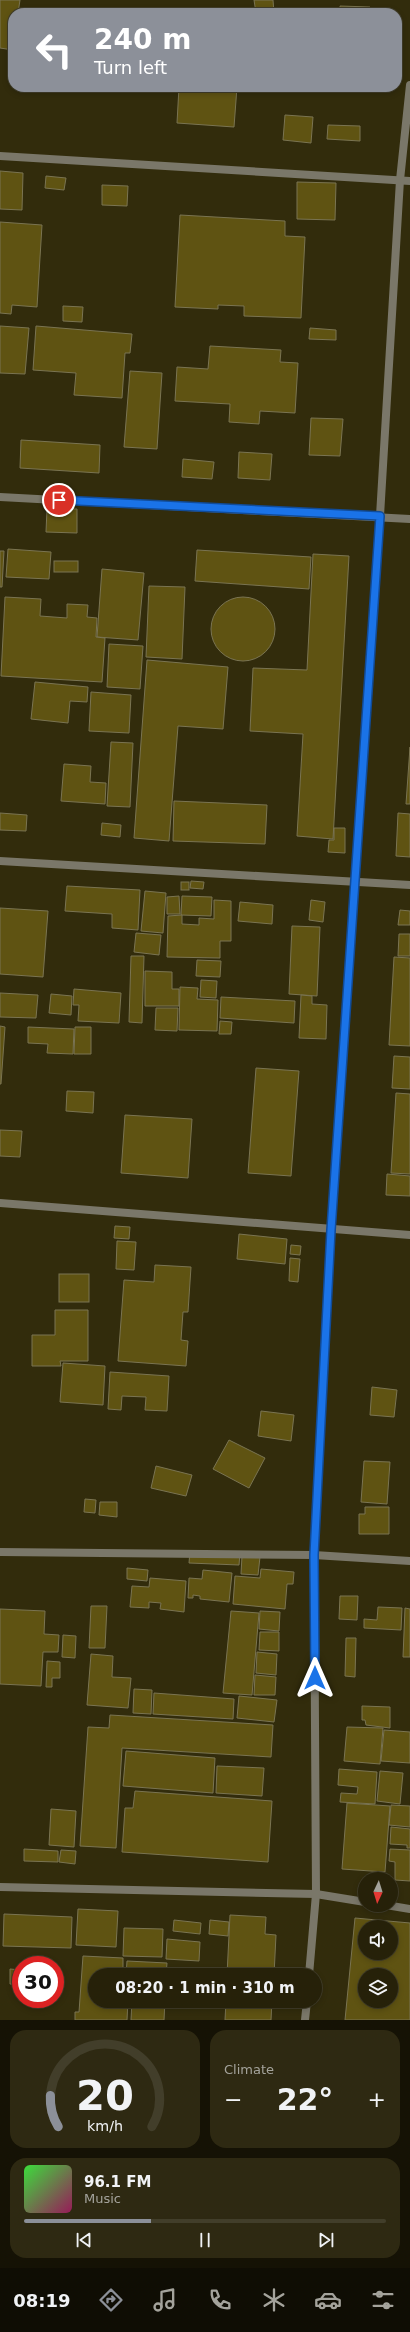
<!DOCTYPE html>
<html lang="en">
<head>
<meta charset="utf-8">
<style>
	body { margin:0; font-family:"DejaVu Sans",sans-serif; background:#2e2912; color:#f1f3f6; height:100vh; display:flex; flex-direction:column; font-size:15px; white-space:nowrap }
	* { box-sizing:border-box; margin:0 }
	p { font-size:13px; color:#a4a39c }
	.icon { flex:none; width:22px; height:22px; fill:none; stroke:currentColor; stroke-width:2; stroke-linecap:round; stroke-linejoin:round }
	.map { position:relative; height:2020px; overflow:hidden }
	.panel { display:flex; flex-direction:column; gap:10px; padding:10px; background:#151205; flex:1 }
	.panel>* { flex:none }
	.top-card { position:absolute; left:8px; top:8px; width:394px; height:84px; border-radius:16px; box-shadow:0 2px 6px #0003,0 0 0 1px #423e2a; background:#8c9099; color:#fff; overflow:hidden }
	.needle { width:26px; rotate:184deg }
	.controls { position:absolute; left:358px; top:1872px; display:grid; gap:8px }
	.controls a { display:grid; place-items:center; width:40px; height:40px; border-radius:50%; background:#262109; box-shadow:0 2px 6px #0003,0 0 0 1px #423e2a; font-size:20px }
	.speed { position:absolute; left:12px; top:1956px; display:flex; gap:8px; font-size:20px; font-weight:700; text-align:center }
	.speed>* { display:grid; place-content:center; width:52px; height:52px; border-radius:50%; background:#262109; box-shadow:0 2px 6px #0003,0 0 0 1px #423e2a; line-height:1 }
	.speed .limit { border:6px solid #d22; background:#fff; color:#111 }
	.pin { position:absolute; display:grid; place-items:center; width:34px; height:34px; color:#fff; margin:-17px; border:2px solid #fff; border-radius:50%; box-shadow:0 1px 4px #0007 }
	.me { position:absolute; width:44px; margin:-22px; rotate:0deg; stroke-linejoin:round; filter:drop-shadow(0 0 3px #0008) }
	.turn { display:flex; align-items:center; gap:14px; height:84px; padding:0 20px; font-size:18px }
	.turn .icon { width:52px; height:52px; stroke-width:2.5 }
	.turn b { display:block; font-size:28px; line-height:34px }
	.big { font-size:30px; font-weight:700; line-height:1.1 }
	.panel .tile { flex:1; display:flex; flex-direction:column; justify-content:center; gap:6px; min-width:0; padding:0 14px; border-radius:16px; background:#2e2912 }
	.panel .dial { align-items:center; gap:0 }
	.dial svg { height:104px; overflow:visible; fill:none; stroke:#423e2a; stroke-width:7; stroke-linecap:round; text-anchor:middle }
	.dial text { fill:#f1f3f6; stroke:none }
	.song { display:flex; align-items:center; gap:12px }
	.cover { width:48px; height:48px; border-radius:6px; background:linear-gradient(135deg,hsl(120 70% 55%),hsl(330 70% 35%)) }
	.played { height:4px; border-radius:2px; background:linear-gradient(90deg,#8c9099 35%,#423e2a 35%) }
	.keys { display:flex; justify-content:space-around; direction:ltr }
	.heat { display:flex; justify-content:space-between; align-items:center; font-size:22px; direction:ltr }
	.panel .tiles { flex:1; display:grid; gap:10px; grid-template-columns:1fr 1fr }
	.tile:last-child { grid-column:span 2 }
	.trip { position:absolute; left:88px; top:1968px; width:234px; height:40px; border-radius:20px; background:#262109; box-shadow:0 2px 6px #0003,0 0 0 1px #423e2a; font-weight:700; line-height:40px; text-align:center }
	.menu { display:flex; height:64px; justify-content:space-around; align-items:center; background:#0f0d04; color:#a4a39c }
	.menu .icon { width:28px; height:28px }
	.menu .active { color:#8c9099 }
	.menu b { font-size:18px; color:#f1f3f6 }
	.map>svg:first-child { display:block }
</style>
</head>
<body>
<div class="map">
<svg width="410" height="2020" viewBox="0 0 410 2020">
	<rect width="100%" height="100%" fill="#322c0c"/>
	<g fill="#5f5312" stroke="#7a7452" fill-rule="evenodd">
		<polygon points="0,0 20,0 18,13 13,13 13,50 0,48"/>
		<polygon points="254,0 273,0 274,13 256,13"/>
		<polygon points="340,6 370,7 370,13 340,13"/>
		<polygon points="179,87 237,87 234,127 177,123"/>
		<polygon points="285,115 313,117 311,143 283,140"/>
		<polygon points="328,125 360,126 360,141 327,139"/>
		<polygon points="0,171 23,173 22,210 0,209"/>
		<polygon points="46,176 66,178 64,190 45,188"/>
		<polygon points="297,182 336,183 335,220 297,219"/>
		<polygon points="102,185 128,186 127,206 102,205"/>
		<polygon points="180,215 285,221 285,236 305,237 301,318 244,316 244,306 218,305 218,309 175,307"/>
		<polygon points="0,222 42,225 37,307 12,305 11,314 0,313"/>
		<polygon points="63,306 83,307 82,322 63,321"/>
		<polygon points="0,326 29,328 25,374 0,373"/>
		<polygon points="36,326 132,334 130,353 125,353 122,398 74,395 76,373 33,370"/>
		<polygon points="310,328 336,330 336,340 309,339"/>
		<polygon points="210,346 281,350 280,362 298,363 295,413 260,411 259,424 229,422 230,404 175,401 177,367 208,369"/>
		<polygon points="130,371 162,373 157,449 124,447"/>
		<polygon points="311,418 343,419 340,456 309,455"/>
		<polygon points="21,440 100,445 99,473 20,468"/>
		<polygon points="239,452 272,454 270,480 238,478"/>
		<polygon points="183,459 214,462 212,479 182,477"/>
		<polygon points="47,509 77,509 77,533 46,532"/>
		<polygon points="8,549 51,552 49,579 6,577"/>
		<polygon points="197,550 311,557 309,589 195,581"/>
		<polygon points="0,551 4,551 2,587 0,587"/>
		<polygon points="313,554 349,556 333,839 297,836 303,734 250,731 253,668 307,670"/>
		<rect x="54" y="561" width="24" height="11"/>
		<polygon points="102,569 144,573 138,640 97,637"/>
		<polygon points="149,586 185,587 182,659 146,657"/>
		<circle cx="243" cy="629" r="32"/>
		<polygon points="5,597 41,599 40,616 67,618 67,604 88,605 87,617 97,618 96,637 105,638 102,682 1,676"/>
		<polygon points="109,644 143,646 140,689 107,687"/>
		<polygon points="147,660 228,667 223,729 178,726 169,841 134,838"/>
		<polygon points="35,682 88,687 87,702 70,701 68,723 31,719"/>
		<polygon points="91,692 131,695 129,733 89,731"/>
		<polygon points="111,742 133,743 130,807 107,806"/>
		<polygon points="410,747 410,804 406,804"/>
		<polygon points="64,764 91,766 90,782 106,783 105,804 61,801"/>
		<polygon points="174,801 267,805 265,844 173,841"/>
		<polygon points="0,813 27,815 26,831 0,830"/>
		<polygon points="398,813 410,814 410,857 396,856"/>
		<polygon points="102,823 121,825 120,837 101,835"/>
		<polygon points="334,828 345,828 345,853 328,852 329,840 334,840"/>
		<polygon points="191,881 204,882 203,889 190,888"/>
		<rect x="181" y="882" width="8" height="8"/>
		<polygon points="67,886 140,890 138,930 112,928 112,914 65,911"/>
		<polygon points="145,891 166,893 163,933 141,931"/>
		<polygon points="179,896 180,914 167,914 167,897"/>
		<polygon points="182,896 212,897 211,916 181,915"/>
		<polygon points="214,900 231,901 231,941 220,941 220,958 167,957 168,916 182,915 182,924 199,925 199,918 214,919"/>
		<polygon points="311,900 325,902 323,922 309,920"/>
		<polygon points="240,902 273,905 272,924 238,921"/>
		<polygon points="0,908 48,911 43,977 0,974"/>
		<polygon points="400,910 410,911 410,925 398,925"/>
		<polygon points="292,926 320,927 317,996 289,994"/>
		<polygon points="136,933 161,935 159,955 134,952"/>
		<polygon points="399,934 410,934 410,956 398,956"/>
		<polygon points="131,956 144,956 142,1023 129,1022"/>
		<polygon points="394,957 410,958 410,1046 389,1045"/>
		<polygon points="197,960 221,961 220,977 196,976"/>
		<polygon points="145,971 172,972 172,989 179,989 179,1006 145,1006"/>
		<polygon points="201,980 217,981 216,998 200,997"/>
		<polygon points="180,987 198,988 197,999 218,1000 217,1031 179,1030"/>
		<polygon points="74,989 121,993 119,1023 78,1021 79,1005 73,1005"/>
		<polygon points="0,993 38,995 36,1018 0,1017"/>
		<polygon points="51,994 72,996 71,1015 49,1013"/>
		<polygon points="301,995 312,996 312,1004 327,1005 326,1039 299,1038"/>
		<polygon points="221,997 295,1001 294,1023 220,1018"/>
		<polygon points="156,1008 178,1008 177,1031 155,1030"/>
		<polygon points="220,1021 232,1022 231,1034 219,1034"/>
		<polygon points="0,1026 5,1027 1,1084 0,1084"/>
		<polygon points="28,1027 74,1029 73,1054 47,1053 48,1044 28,1043"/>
		<polygon points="75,1027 91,1027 91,1054 74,1054"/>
		<polygon points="394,1056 410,1057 410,1089 392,1088"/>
		<polygon points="256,1068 299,1071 291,1176 248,1173"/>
		<polygon points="67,1091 94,1092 93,1113 66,1111"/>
		<polygon points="396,1093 410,1094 410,1174 391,1173"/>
		<polygon points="125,1115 192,1119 188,1178 121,1173"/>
		<polygon points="0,1130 22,1131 20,1157 0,1156"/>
		<polygon points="387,1174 410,1176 410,1196 386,1195"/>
		<polygon points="115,1226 130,1227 129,1239 114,1238"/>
		<polygon points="239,1234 287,1239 285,1264 237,1259"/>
		<polygon points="117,1241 136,1242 134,1270 116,1269"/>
		<polygon points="291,1245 301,1246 300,1255 290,1254"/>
		<polygon points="290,1258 300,1259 298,1282 289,1281"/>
		<polygon points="155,1265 191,1267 188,1312 183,1312 181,1340 188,1341 186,1366 118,1361 124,1280 154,1282"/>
		<rect x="59" y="1274" width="30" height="28"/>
		<polygon points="55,1310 88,1310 88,1361 60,1361 61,1366 32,1366 32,1335 55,1335"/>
		<polygon points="63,1363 105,1366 103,1405 60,1402"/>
		<polygon points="110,1372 169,1376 167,1411 145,1410 146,1397 122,1396 121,1410 108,1409"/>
		<polygon points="372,1387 397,1390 394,1417 370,1415"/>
		<polygon points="261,1411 294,1415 291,1441 258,1436"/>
		<polygon points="229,1440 265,1458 249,1488 213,1469"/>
		<polygon points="364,1461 390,1462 387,1504 361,1502"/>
		<polygon points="156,1466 192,1475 186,1496 151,1488"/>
		<polygon points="85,1499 96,1500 95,1513 84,1512"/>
		<polygon points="100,1502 117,1502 117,1517 99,1515"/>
		<polygon points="365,1507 389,1507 389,1534 359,1534 359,1514 365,1514"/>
		<polygon points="190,1551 240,1553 239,1565 189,1563"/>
		<polygon points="242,1556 260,1557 258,1575 241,1574"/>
		<polygon points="127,1568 148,1570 147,1581 127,1579"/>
		<polygon points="261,1569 294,1572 293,1584 287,1584 285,1609 233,1604 235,1576 260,1578"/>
		<polygon points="203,1570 232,1573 229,1602 200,1599 200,1596 193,1595 193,1598 188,1598 189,1578 202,1579"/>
		<polygon points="150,1578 186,1581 184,1612 160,1609 161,1603 149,1602 149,1608 130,1607 132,1586 149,1587"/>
		<polygon points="340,1596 358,1596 357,1620 339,1619"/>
		<polygon points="91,1606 107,1606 105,1648 89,1648"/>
		<polygon points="378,1607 402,1608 401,1630 364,1628 364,1619 377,1620"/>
		<polygon points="405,1608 410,1609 410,1657 403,1657"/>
		<polygon points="0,1609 45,1611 44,1634 59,1635 58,1652 43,1652 41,1686 0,1684"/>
		<polygon points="231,1611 259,1613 252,1695 223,1693"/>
		<polygon points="260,1611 280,1612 279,1631 259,1629"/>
		<polygon points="260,1632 279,1632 279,1651 259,1650"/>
		<polygon points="63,1635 76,1636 75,1658 62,1657"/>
		<polygon points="346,1638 356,1638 355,1677 345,1676"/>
		<polygon points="257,1652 277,1654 276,1675 256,1673"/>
		<polygon points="91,1654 113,1656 112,1677 131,1678 128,1708 87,1705"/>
		<polygon points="47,1661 60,1662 60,1678 52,1678 52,1687 46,1687"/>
		<polygon points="255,1675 276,1677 275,1695 254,1695"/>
		<polygon points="134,1689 152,1690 151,1714 133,1713"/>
		<polygon points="154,1693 234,1699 233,1719 153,1714"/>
		<polygon points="239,1696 277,1700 274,1722 237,1718"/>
		<polygon points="362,1706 390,1707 390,1728 366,1725 365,1720 362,1720"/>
		<polygon points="110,1715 273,1725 271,1757 122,1748 116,1848 80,1846 88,1727 109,1728"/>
		<polygon points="347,1727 383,1728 380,1764 344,1761"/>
		<polygon points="384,1730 410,1732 410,1763 381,1761"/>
		<polygon points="126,1751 215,1758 213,1793 123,1786"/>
		<polygon points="217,1766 264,1768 262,1796 216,1793"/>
		<polygon points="339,1769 377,1772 375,1804 340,1802 341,1793 357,1794 358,1787 338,1785"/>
		<polygon points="380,1771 403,1773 400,1804 377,1801"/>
		<polygon points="135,1791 272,1801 268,1862 122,1852 125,1808 133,1808"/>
		<polygon points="347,1803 390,1806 385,1872 342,1869"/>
		<polygon points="391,1805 410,1806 410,1827 389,1825"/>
		<polygon points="51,1809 76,1811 74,1847 49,1845"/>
		<polygon points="391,1827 410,1829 410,1848 407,1848 407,1845 390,1844"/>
		<polygon points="24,1849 58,1851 58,1862 24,1861"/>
		<polygon points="390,1849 410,1850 410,1881 395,1880 395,1862 389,1861"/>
		<polygon points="61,1850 76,1851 75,1864 59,1862"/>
		<polygon points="78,1909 118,1911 116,1947 76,1945"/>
		<polygon points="4,1914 72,1917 71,1948 3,1946"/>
		<polygon points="230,1915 266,1917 265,1934 276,1935 274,1975 227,1975"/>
		<path d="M355,1918L410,1923V2020H345ZM365,1927H391V1953H365ZM365,1975H391V2001H365Z"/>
		<polygon points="174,1920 201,1923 200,1934 173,1931"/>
		<polygon points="210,1920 229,1922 228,1936 209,1934"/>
		<polygon points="124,1928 163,1929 162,1957 123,1956"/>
		<polygon points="167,1939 200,1942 199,1961 166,1959"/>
		<polygon points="83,1956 123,1958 123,1975 95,1975 95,2001 128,2001 127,2020 75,2020 75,2012 79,2012"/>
		<polygon points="127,1961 167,1963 166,1975 126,1975"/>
		<polygon points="10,1969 21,1970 21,1985 10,1984"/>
		<polygon points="132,2001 165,2001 164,2020 131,2020"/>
		<polygon points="226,2001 272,2001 271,2020 225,2020"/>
	</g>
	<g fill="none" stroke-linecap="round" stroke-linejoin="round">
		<g stroke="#7a7769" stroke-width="8">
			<polyline points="0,156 410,181"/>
			<polyline points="0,497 410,519"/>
			<polyline points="0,861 410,885"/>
			<polyline points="0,1203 410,1235"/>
			<polyline points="0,1552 314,1555 410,1561"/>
			<polyline points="0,1887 316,1894 365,1902"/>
			<polyline points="386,1905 410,1909"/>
			<polyline points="309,1975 316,1894 314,1555 331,1230 380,516 400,180 410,85"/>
			<polyline points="305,2020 307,2001"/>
		</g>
	</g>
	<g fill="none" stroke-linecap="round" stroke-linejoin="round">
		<defs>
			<polyline id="route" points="59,500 380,516 331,1230 314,1555 315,1678"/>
		</defs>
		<use href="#route" stroke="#114b97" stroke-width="10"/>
		<use href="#route" stroke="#1a73e8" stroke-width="7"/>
	</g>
</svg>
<div class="controls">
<a><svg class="needle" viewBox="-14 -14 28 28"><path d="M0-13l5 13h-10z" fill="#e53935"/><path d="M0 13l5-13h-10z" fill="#a4a39c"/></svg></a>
<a><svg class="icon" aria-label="sound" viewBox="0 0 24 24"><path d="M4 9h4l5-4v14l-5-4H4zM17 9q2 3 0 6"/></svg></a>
<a><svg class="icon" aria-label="layers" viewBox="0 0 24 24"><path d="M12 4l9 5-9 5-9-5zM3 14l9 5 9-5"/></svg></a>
</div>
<div class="speed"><div class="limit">30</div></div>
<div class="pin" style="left:59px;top:500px;background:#d93025"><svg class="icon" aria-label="arrive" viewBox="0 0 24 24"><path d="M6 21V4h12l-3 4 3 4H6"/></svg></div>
<svg class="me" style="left:315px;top:1678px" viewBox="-20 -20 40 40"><path d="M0-17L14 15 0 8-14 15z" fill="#1a73e8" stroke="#fff" stroke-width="4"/></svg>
<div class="trip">08:20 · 1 min · 310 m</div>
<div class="top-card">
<div class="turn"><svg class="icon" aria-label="left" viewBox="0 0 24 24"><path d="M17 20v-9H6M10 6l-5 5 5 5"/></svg><div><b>240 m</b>Turn left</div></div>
</div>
</div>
<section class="panel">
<div class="tiles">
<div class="tile dial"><svg viewBox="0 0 100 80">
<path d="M14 69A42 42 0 1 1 86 69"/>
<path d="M14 69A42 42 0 0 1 8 45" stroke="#8c9099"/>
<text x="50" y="56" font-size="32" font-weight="700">20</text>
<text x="50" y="72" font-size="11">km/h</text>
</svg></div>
<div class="tile"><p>Climate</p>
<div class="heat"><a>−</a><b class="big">22°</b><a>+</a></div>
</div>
<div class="tile">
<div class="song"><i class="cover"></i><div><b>96.1 FM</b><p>Music</p></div></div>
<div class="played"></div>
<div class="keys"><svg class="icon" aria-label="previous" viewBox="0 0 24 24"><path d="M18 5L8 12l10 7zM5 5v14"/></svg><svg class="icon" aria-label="pause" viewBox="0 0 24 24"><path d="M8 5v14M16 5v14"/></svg><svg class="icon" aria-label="next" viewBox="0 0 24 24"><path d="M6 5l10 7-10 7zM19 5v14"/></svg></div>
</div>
</div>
</section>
<nav class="menu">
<b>08:19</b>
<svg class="icon active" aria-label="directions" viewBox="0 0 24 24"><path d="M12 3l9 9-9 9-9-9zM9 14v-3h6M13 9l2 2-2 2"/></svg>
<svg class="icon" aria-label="music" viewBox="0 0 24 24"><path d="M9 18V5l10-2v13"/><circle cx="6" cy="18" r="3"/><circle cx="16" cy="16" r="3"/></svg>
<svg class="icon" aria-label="phone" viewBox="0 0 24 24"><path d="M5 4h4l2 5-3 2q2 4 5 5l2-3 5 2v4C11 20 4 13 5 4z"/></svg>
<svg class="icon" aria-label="climate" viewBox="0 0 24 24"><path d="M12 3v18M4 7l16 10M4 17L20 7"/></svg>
<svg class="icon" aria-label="car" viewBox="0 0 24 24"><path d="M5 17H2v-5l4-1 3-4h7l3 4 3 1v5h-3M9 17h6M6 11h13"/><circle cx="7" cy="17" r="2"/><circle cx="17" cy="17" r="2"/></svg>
<svg class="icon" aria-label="filters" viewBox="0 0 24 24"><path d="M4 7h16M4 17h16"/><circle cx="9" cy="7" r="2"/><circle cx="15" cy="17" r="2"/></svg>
</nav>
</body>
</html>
